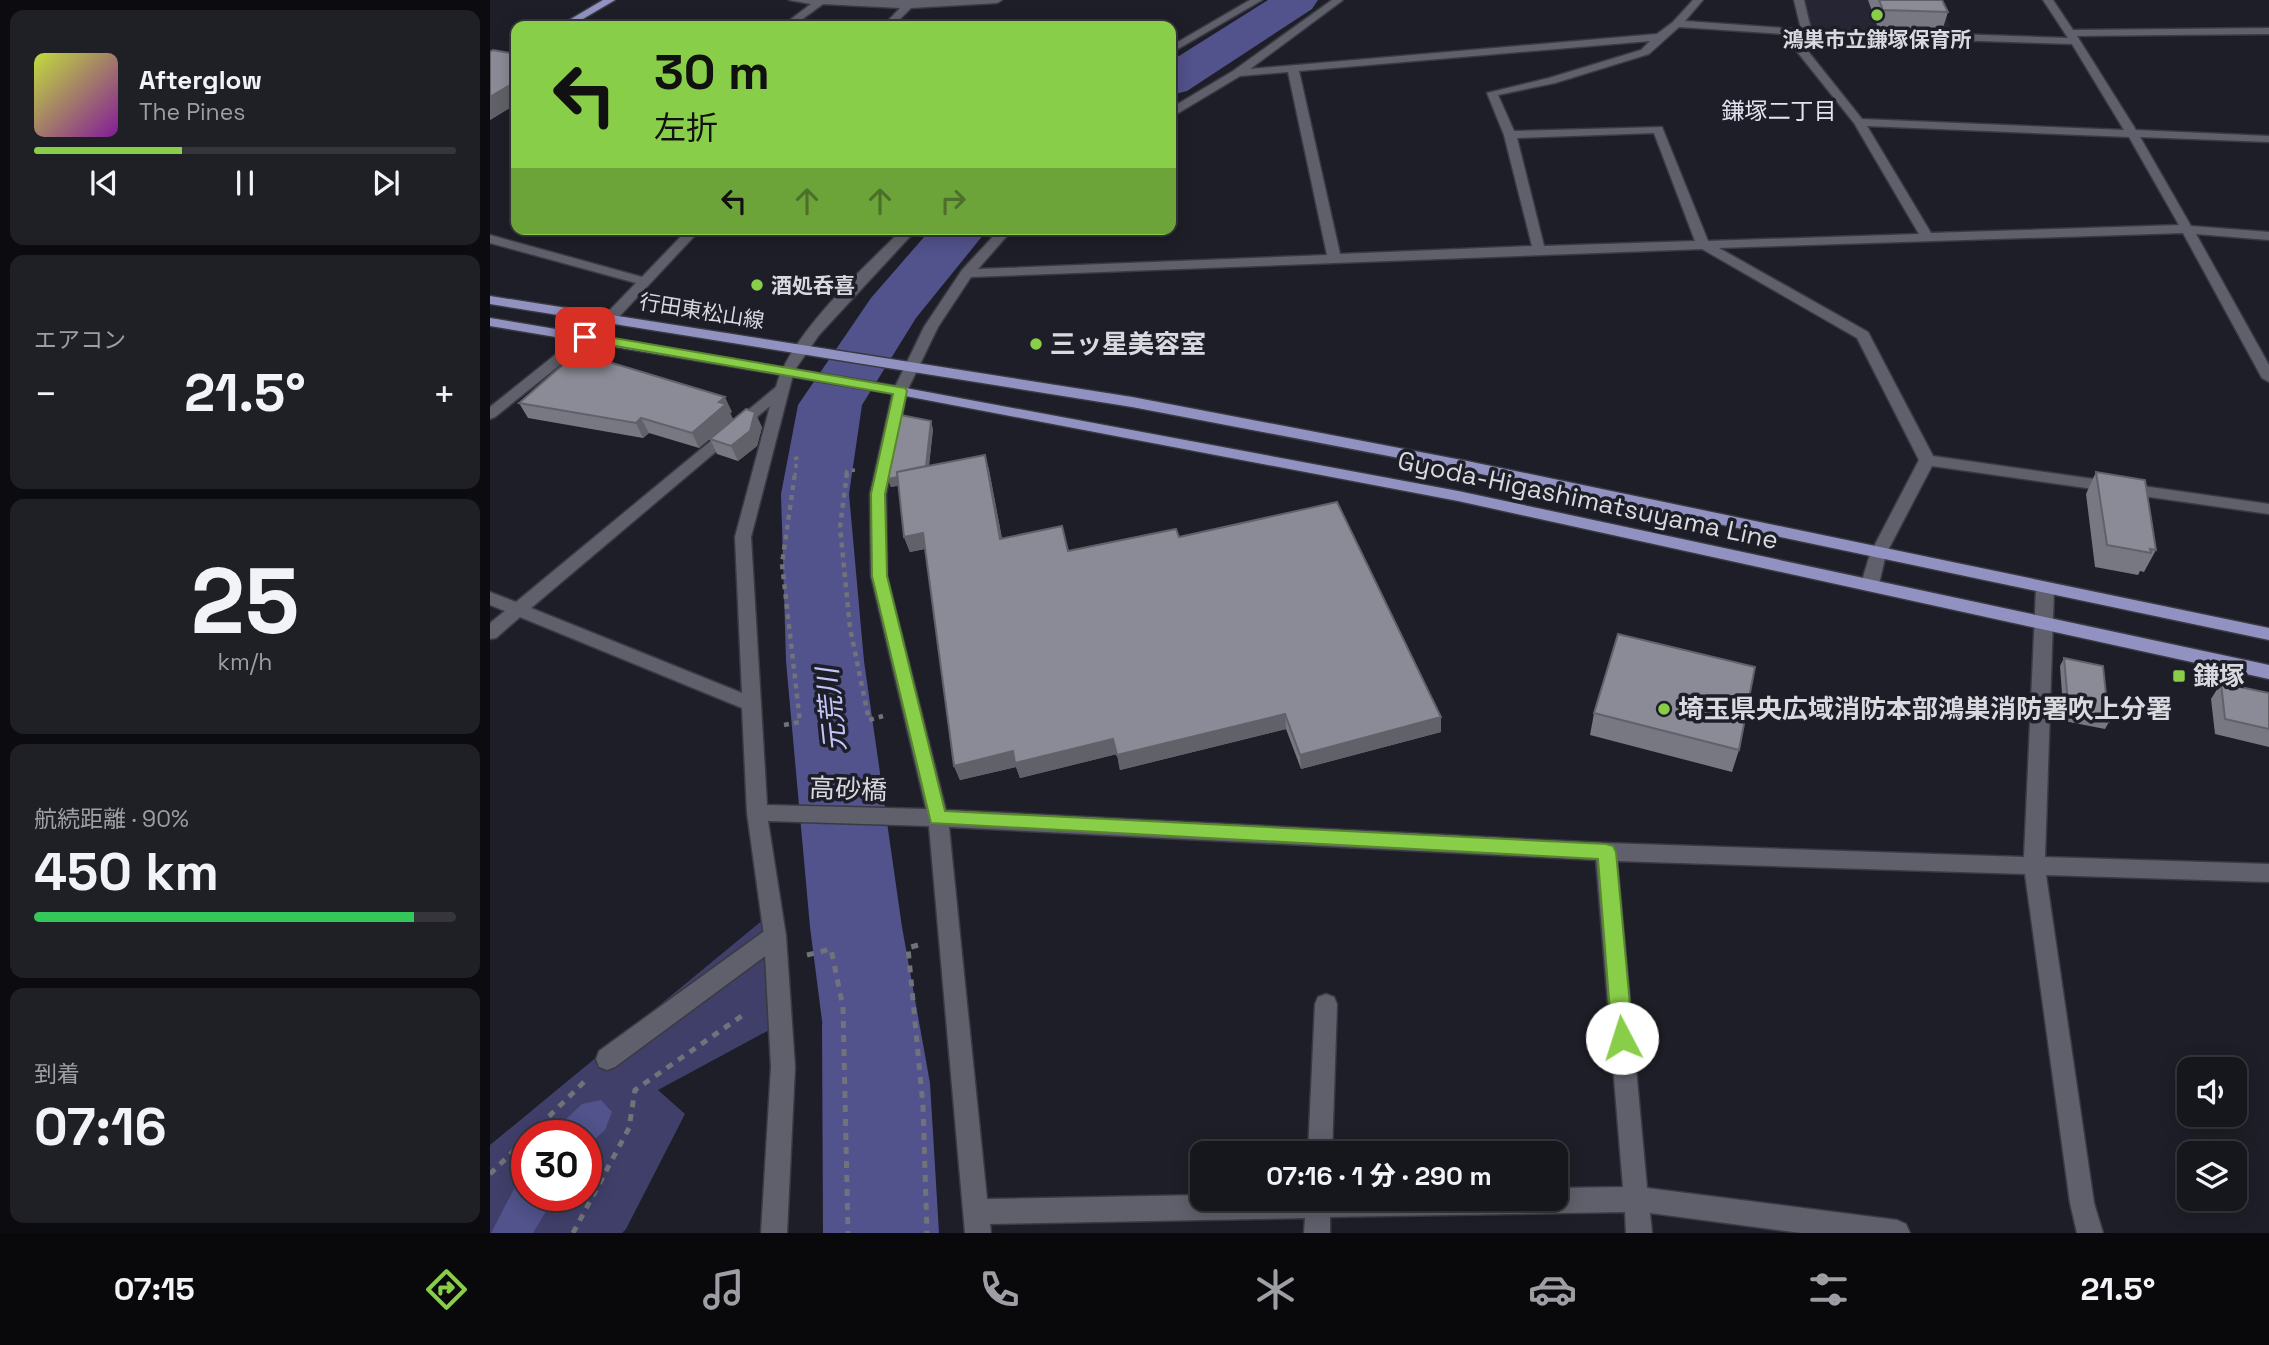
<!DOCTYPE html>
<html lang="ja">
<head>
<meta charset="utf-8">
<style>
	body { margin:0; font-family:"Space Grotesk","Noto Sans JP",sans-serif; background:#1f1f26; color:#f1f3f6; height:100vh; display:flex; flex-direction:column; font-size:26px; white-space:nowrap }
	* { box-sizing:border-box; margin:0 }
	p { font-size:23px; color:#9e9fa4 }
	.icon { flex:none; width:38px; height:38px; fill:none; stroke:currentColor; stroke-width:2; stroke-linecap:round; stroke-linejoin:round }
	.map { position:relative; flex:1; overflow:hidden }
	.details { display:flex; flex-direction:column; gap:10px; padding:10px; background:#0c0c10; width:490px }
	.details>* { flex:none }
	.guide { position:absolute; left:21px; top:21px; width:665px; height:214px; border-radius:14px; box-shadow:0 4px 18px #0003,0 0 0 2px #35353b; background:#89ce48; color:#111; overflow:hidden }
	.buttons { position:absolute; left:1687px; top:1057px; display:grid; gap:14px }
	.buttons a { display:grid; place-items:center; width:70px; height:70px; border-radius:14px; background:#16161d; box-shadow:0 4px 18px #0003,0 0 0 2px #35353b; font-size:35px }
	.speed { position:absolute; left:21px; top:1120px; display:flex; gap:14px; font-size:35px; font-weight:700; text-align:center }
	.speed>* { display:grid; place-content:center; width:91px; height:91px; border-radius:50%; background:#16161d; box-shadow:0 4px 18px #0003,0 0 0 2px #35353b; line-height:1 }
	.speed .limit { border:10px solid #d22; background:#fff; color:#111 }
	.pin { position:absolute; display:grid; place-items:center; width:60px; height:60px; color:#fff; margin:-30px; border-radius:14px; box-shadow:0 4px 10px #0006 }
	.me { position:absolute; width:77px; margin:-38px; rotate:355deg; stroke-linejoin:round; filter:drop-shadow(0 0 5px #0008) }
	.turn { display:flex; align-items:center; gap:24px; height:147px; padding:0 28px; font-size:32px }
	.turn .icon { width:91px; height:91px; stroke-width:2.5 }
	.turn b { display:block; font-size:49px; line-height:60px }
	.lanes { display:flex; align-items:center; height:66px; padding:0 28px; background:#0003; justify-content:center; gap:35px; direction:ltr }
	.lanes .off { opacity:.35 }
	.big { font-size:52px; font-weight:800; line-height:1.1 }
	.details .widget { flex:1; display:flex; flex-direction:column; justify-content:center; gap:10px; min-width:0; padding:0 24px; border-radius:14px; background:#1f1f26 }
	.details .dial { align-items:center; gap:0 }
	.dial b { font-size:91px; line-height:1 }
	.song { display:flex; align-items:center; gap:21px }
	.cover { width:84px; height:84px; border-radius:10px; background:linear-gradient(135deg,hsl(70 70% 55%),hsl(290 70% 35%)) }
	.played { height:7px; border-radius:4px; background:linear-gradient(90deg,#89ce48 35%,#35353b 35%) }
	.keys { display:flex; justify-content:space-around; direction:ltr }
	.heat { display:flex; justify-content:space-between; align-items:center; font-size:38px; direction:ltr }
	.charge { height:10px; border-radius:5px; background:linear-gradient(90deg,#34c759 90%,#35353b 0) }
	.trip { position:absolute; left:700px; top:1141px; width:378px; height:70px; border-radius:14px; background:#16161d; box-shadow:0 4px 18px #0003,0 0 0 2px #35353b; font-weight:800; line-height:70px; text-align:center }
	.dock { display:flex; height:112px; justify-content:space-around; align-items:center; background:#09090c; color:#9e9fa4 }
	.dock .icon { width:49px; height:49px }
	.dock .current { color:#89ce48 }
	.dock b { font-size:32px; color:#f1f3f6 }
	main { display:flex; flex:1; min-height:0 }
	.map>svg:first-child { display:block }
</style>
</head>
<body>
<main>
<section class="details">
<div class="widget">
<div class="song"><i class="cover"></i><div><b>Afterglow</b><p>The Pines</p></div></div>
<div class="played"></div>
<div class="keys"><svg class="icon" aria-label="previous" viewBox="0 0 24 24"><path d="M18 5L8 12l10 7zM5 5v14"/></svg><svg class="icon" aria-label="pause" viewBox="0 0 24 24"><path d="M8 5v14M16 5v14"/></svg><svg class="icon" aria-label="next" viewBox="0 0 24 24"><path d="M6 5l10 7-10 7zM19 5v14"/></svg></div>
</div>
<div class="widget"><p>エアコン</p>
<div class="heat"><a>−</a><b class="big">21.5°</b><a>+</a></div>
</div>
<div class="widget dial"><b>25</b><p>km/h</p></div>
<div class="widget"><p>航続距離 · 90%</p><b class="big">450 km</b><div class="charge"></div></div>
<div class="widget"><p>到着</p><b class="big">07:16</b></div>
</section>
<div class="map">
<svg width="1779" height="1233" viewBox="0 0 1779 1233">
	<rect width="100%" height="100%" fill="#1d1e27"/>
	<polygon fill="#252534" points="1314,0 1449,0 1463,33 1322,29"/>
	<path fill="#3f3f6a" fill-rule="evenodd" d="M274,919L283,1028L168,1090L195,1114L136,1229L132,1233H0V1145ZM37,1136H96V1195H37Z"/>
	<g fill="#52528c">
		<polygon points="111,1100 122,1112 115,1130 96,1147 96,1136 58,1136 92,1104"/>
		<polygon points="37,1164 37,1195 66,1195 43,1233 1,1233"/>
	</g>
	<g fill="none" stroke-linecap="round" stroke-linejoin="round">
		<polygon fill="#52528c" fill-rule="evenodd" points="340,1018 346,1020 348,1025 351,1233 333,1233 332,1025 334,1020"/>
		<g fill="#52528c" fill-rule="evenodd">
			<polygon points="778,0 828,0 822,9 697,91 681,95 681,61"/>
			<polygon points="441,229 498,229 426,318 372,405 359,494 374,661 412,927 440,1083 449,1233 341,1233 340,1083 320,927 296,661 291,494 308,405 381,298"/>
		</g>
		<defs>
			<polygon id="service" points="285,927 293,929 296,936 293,943 125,1067 117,1070 109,1067 106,1059 109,1051 277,929"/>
			<g id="minor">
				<polygon points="299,0 512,0 507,3 421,8 403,26 393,26 410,8 333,4 303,26 292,26 321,4"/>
				<polygon points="760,0 772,0 681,53 681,46"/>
				<path d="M842,0H853L760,69L1167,34L1183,22L1203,0H1213L1195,21L1306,29H1311L1304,0H1314L1321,29L1578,38L1553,0H1563L1583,30L1779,28V34L1587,36L1646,130L1779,136V142L1650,137L1701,226L1779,232V240L1706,234L1779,365V382L1772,378L1693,233L1229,248L1378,332L1443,456L1779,504V514L1442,466L1396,554L1389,584L1386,588H1374L1371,584L1380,554L1429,460L1367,338L1212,249L481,277L448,327L417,391L396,494L397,576L456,810L1116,843L1534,857L1546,589L1555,583L1561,585L1564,589L1555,857L1779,864V882L1556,875L1604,1203L1613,1233H1587L1580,1203L1535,874L1127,861L1157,1188L1407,1220L1416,1224L1420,1233H1311L1160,1213L1162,1233H1136L1135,1212L840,1217V1233H814L815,1218L500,1224L501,1233H475L439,826L278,821L296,936L305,1067L297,1233H271L281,1067L274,936L257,813L252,708L30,617L6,638L0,639V623L15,611L0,605V592L26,602L286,387C299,336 375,266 413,229H427L329,335L304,371L261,537L277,805L436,809L381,576L380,494L403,391L434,327L472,270L510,229H523L488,269L837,255L798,72L750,76L685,115L681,116V108L743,71ZM1189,27L1293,34L1364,123L1429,234L1218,241L1172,127L1024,131L1008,95L1065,83L1159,54ZM1305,35L1582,44L1634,130L1372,119ZM1160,41L1151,50L1059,78L997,93L1014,135L1042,246L850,254L809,71ZM1377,126L1639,137L1689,225L1441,233ZM1164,133L1205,241L1054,246L1027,138ZM280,406L245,537L252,693L41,608ZM459,827L1106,860L1133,1187L1066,1188V1199H712V1195L497,1199Z"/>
				<polygon points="198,229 211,229 125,321 5,417 0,419 0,407 115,315 146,283 0,243 0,235 152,277"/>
				<polygon points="836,994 844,997 847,1004 842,1153 818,1153 825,1004 828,997"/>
			</g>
			<g id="primary">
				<polygon points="113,0 125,0 81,26 69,26"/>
				<polygon points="0,296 642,397 977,461 1779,628 1779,640 977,471 642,407 0,304"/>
				<polygon points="0,318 405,386 968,491 1779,665 1779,679 968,501 405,394 0,326"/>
			</g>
		</defs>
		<use href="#service" stroke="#3a3a42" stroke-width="3"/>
		<use href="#minor" stroke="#3a3a42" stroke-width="3"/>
		<use href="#primary" stroke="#3a3a42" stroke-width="3"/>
		<g stroke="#71727a" stroke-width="3.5" stroke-dasharray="4.5 4.5" stroke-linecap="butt">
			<polyline points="304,459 307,458 305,475"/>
			<polyline points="356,475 357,471 365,470"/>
		</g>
		<g stroke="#71727a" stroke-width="4.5" stroke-dasharray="5 5" stroke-linecap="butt">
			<polyline points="357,473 350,527 360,628 379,720 393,716"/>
			<polyline points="294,725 310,722 292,564 305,473"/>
		</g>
		<g stroke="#71727a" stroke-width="5" stroke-dasharray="7 7" stroke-linecap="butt">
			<polyline points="428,945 418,948 433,1106 437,1233"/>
			<polyline points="317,955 341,949 353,1007 358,1233"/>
			<polyline points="39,1136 96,1080"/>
			<polyline points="0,1174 37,1138"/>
			<polyline points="83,1233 139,1128 145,1090 256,1013"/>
		</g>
		<use href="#service" fill="#5f606b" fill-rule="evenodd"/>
		<use href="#minor" fill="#5f606b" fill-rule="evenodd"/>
		<use href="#primary" fill="#9192c2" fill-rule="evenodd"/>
	</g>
	<g fill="#777881">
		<polygon points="1378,0 1452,0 1458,12 1452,31 1388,28"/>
		<polygon points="26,54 26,104 0,120"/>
		<polygon points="29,403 242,412 240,413 243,419 209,448 159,433 153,438 38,418"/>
		<polygon points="272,427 267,446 248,461 227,454 220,439"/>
		<polygon points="443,429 439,466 495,455 499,470 512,539 578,551 689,537 951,732 811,769 796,729 630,770 627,754 530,778 526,767 470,780 464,766 435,549 420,552 414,537 409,485 401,487 398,479"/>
		<polygon points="1606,472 1666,550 1654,572 1650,571 1648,575 1605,567 1596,494"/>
		<polygon points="1574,658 1619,722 1615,729 1574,721 1570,666"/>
		<polygon points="1731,683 1779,693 1779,747 1725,734 1721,699"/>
		<polygon points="1104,713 1249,750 1242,772 1100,735"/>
	</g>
	<g fill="#616169">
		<polygon points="22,84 26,94 26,104 0,120 0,97"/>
		<polygon points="235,397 242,412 240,413 243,419 209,448 202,433 229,402"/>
		<polygon points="265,412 272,427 267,446 248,461 241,446"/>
		<polygon points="151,418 159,433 153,438 146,423"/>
		<polygon points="441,421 443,429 437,481 401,487 398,479"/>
		<polygon points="495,455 499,470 515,554 510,539"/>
		<polygon points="433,533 438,548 420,552 414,537"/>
		<polygon points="795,714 796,729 630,770 627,755"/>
		<polygon points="951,717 951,732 811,769 810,755"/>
		<polygon points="623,739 627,754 530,778 526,767 470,780 464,766 523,751"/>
	</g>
	<g fill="#8a8b96" stroke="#616169" stroke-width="2">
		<polygon points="1389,0 1452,0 1458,12 1393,10"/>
		<polygon points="3,50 26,54 26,85 22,84 0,97 0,52"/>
		<polygon points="84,355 109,359 235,397 229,402 236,404 202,433 151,418 146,423 29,403"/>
		<polygon points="256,409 265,412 260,431 241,446 220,439"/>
		<polygon points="411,415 441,421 436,466 407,472 408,477 398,479"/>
		<polygon points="495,455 510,539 572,526 578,551 686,529 689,537 847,502 951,717 810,755 795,714 627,755 623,739 525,763 523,751 464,766 433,533 414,537 407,472"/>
		<polygon points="1606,472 1655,480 1666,550 1660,549 1661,553 1617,545"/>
		<polygon points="1128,634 1265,667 1249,750 1104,713"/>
		<polygon points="1574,658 1613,666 1619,722 1579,713"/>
		<polygon points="1731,683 1779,693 1779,729 1735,719"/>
	</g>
	<polygon fill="#89ce48" stroke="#59862f" stroke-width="2" points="95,333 415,388 417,391 395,494 397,576 455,811 1116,844 1123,846 1126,852 1143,1038 1140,1045 1132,1048 1125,1045 1122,1038 1108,859 441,823 382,576 381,494 403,394 91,340 91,335"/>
	<g fill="#89ce48" stroke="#1d1e27" stroke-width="2.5">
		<circle cx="1387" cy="15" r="7"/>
		<circle cx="267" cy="285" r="7"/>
		<circle cx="546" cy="344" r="7"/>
		<rect x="1682" y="669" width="14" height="14" rx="3.5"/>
		<circle cx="1174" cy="709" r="7"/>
	</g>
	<g text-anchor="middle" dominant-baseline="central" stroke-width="7" stroke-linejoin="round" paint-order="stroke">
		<g font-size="21" font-weight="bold" fill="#d9dae0" stroke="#1d1e27">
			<text x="1387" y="39">鴻巣市立鎌塚保育所</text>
			<text x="281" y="285" text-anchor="start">酒処呑喜</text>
		</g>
		<g font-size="21" fill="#d9dae0" stroke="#1d1e27">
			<text transform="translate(212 311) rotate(9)">行田東松山線</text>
		</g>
		<g font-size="23" fill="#e2e3f0" stroke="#1d1e27">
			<text x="1289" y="111">鎌塚二丁目</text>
		</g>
		<g font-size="26" font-weight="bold" fill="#d9dae0" stroke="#1d1e27" text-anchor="start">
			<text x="560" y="344">三ッ星美容室</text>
			<text x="1703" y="676">鎌塚</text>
			<text x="1188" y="709">埼玉県央広域消防本部鴻巣消防署吹上分署</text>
		</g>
		<g font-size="26" fill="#d9dae0" stroke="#1d1e27">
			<text transform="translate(1098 500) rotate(12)">Gyoda-Higashimatsuyama Line</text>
			<text transform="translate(358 789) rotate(2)">高砂橋</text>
		</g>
		<g font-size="28" font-style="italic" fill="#c3c5fb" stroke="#1d1e27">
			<text transform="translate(341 710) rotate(-96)">元荒川</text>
		</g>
	</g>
</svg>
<div class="buttons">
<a><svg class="icon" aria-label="sound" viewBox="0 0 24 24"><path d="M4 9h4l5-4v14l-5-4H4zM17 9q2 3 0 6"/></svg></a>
<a><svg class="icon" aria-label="layers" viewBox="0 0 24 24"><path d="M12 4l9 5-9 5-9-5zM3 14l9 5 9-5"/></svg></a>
</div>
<div class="speed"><div class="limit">30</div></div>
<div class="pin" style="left:95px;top:337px;background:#d93025"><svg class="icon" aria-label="arrive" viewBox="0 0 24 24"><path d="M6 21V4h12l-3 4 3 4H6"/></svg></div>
<svg class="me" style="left:1132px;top:1038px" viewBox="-20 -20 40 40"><circle r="19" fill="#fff"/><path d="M0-13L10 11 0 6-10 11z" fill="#89ce48"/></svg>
<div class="trip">07:16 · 1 分 · 290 m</div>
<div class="guide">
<div class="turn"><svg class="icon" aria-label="left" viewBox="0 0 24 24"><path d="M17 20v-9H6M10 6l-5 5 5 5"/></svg><div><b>30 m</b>左折</div></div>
<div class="lanes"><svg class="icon" aria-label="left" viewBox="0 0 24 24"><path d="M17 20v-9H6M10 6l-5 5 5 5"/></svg><svg class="icon off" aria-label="ahead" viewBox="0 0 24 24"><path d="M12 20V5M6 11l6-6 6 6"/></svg><svg class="icon off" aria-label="ahead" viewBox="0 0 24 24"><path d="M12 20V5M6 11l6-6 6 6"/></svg><svg class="icon off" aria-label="right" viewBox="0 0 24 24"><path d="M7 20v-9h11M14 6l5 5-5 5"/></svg></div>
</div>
</div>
</main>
<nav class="dock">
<b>07:15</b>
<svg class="icon current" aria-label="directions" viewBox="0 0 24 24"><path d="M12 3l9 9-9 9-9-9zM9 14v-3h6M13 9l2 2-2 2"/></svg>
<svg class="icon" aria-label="music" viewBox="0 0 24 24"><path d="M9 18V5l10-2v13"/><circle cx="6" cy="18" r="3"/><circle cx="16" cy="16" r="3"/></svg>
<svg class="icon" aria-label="phone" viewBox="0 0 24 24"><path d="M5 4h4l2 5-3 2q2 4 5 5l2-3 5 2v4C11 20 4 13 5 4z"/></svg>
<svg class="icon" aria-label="climate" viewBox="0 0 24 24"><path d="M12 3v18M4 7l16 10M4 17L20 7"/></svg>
<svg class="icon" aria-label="car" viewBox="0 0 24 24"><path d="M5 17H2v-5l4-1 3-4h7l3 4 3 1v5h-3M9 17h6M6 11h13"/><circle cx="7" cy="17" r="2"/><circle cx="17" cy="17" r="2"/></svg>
<svg class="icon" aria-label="filters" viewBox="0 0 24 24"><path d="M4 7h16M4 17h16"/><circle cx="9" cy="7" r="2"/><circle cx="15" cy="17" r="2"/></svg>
<b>21.5°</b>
</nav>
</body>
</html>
